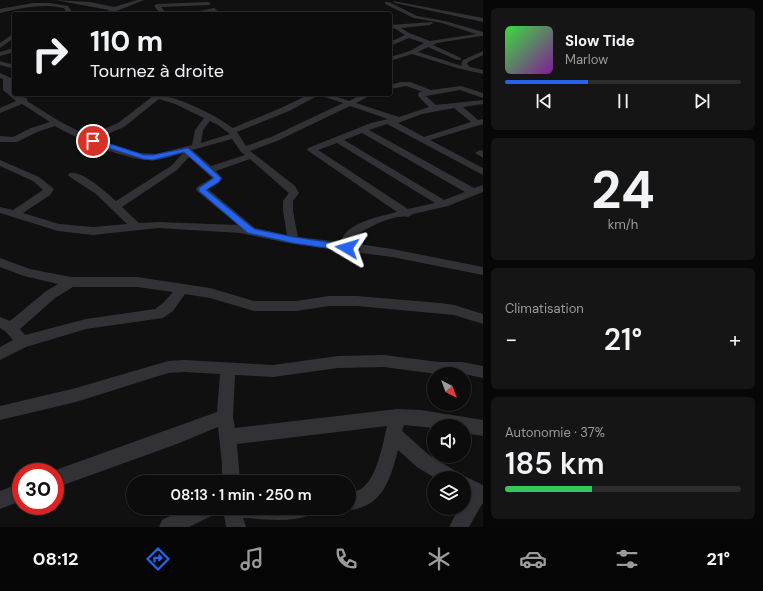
<!DOCTYPE html>
<html lang="fr">
<head>
<meta charset="utf-8">
<style>
	body { margin:0; font-family:"DM Sans",sans-serif; background:#151516; color:#f1f3f6; height:100vh; display:flex; flex-direction:column; font-size:15px; white-space:nowrap }
	* { box-sizing:border-box; margin:0 }
	p { font-size:13px; color:#9a9b9d }
	.icon { flex:none; width:22px; height:22px; fill:none; stroke:currentColor; stroke-width:2; stroke-linecap:round; stroke-linejoin:round }
	.map { position:relative; flex:1; overflow:hidden }
	.side { display:flex; flex-direction:column; gap:8px; padding:8px; background:#070707; width:280px }
	.side>* { flex:none }
	.hud { position:absolute; left:12px; top:12px; width:380px; height:84px; border-radius:4px; box-shadow:0 1px 3px #0004,0 0 0 1px #2c2c2e; background:#0c0c0d; color:#f1f3f6; overflow:hidden }
	.needle { width:26px; rotate:139deg }
	.buttons { position:absolute; left:427px; top:367px; display:grid; gap:8px }
	.buttons a { display:grid; place-items:center; width:44px; height:44px; border-radius:50%; background:#0c0c0d; box-shadow:0 1px 3px #0004,0 0 0 1px #2c2c2e; font-size:20px }
	.speed { position:absolute; left:12px; top:463px; display:flex; gap:8px; font-size:20px; font-weight:700; text-align:center }
	.speed>* { display:grid; place-content:center; width:52px; height:52px; border-radius:50%; background:#0c0c0d; box-shadow:0 1px 3px #0004,0 0 0 1px #2c2c2e; line-height:1 }
	.speed .limit { border:6px solid #d22; background:#fff; color:#111 }
	.pin { position:absolute; display:grid; place-items:center; width:34px; height:34px; color:#fff; margin:-17px; border:2px solid #fff; border-radius:50%; box-shadow:0 1px 4px #0007 }
	.me { position:absolute; width:44px; margin:-22px; rotate:277deg; stroke-linejoin:round; filter:drop-shadow(0 0 3px #0008) }
	.turn { display:flex; align-items:center; gap:14px; height:84px; padding:0 12px; font-size:18px }
	.turn .icon { width:52px; height:52px; stroke-width:2.5 }
	.turn b { display:block; font-size:28px; line-height:34px }
	.big { font-size:30px; font-weight:600; line-height:1.1 }
	.side .tile { flex:1; display:flex; flex-direction:column; justify-content:center; gap:6px; min-width:0; padding:0 14px; border-radius:6px; background:#151516 }
	.side .dial { align-items:center; gap:0 }
	.dial b { font-size:52px; line-height:1 }
	.song { display:flex; align-items:center; gap:12px }
	.cover { width:48px; height:48px; border-radius:6px; background:linear-gradient(135deg,hsl(120 70% 55%),hsl(290 70% 35%)) }
	.played { height:4px; border-radius:2px; background:linear-gradient(90deg,#2563eb 35%,#2c2c2e 35%) }
	.keys { display:flex; justify-content:space-around; direction:ltr }
	.heat { display:flex; justify-content:space-between; align-items:center; font-size:22px; direction:ltr }
	.charge { height:6px; border-radius:3px; background:linear-gradient(90deg,#34c759 37%,#2c2c2e 0) }
	.trip { position:absolute; left:126px; top:475px; width:230px; height:40px; border-radius:20px; background:#0c0c0d; box-shadow:0 1px 3px #0004,0 0 0 1px #2c2c2e; font-weight:600; line-height:40px; text-align:center }
	.tabs { display:flex; height:64px; justify-content:space-around; align-items:center; background:#050505; color:#9a9b9d }
	.tabs .icon { width:28px; height:28px }
	.tabs .active { color:#2563eb }
	.tabs b { font-size:18px; color:#f1f3f6 }
	main { display:flex; flex:1; min-height:0 }
	.map>svg:first-child { display:block }
</style>
</head>
<body>
<main>
<div class="map">
<svg width="483" height="527" viewBox="0 0 483 527">
	<rect width="100%" height="100%" fill="#101011"/>
	<g fill="none" stroke-linecap="round" stroke-linejoin="round">
		<g fill="#323136" fill-rule="evenodd">
			<polygon points="55,0 90,2 114,7 137,0 144,0 109,14 104,13 109,10"/>
			<polygon points="393,1 483,18 483,22 395,3"/>
			<polygon points="208,2 211,4 210,5 161,7 167,14 161,14 154,6 157,4"/>
			<polygon points="385,2 389,2 417,16 445,21 483,32 483,36 481,36 437,43 433,45 461,58 461,60 457,60 428,47 418,52 462,66 461,64 463,60 483,51 483,55 468,62 467,64 470,67 483,70 483,74 457,68 412,54 390,61 390,57 410,51 424,43 409,38 390,46 390,42 405,35 394,28 390,29 390,25 432,22 433,23 430,25 401,28 409,33 430,41 476,34 442,23 414,18 385,4"/>
			<path d="M33,3H50L68,6L73,14H67L64,8C43,3 21,8 0,13V9Z"/>
			<polygon points="214,8 221,14 215,14 213,12 186,14"/>
			<polygon points="14,33 14,38 0,48 0,43"/>
			<polygon points="14,48 14,52 0,56 0,52"/>
			<polygon points="0,61 14,65 14,69 0,65"/>
			<path d="M0,73L11,78C11,91 13,96 27,98V101L59,121L88,136L118,123L153,96L149,94C174,94 212,113 233,128L283,107L310,94H329L349,101L363,94H373L356,103L399,117L429,107L418,96L419,92H423L406,86L390,89V85L401,82H410L431,90L461,86L483,93V98L460,90L426,96L436,105L483,100V104L463,107L478,120L483,119V124L430,140L483,168V175L387,124L369,130L474,188L483,185V192L448,206L413,214L408,217C394,214 364,229 353,238L352,243L392,249L483,267V275L392,257L293,244L240,233L158,228L93,235L58,231L0,213V207L13,210L43,190L33,181L0,166V160L39,177L54,189L50,195L23,213L59,224L93,227L127,224L96,194L70,177L68,175L70,173C82,170 107,193 116,201L171,166L183,153C175,155 165,159 156,160C131,163 77,139 55,126L37,132L17,142H0V136L13,137L31,128L50,122L22,104L0,113V108L16,101L3,90V79L0,78ZM319,95L343,103L271,137L246,146L237,132L289,111ZM159,99L175,104L204,118L195,130L192,145L156,154L139,153L96,139L124,127ZM350,106L388,119L371,123L308,148L307,150L397,212C380,216 345,223 341,242L298,237L293,211V201L299,193L295,186L250,151L277,141ZM454,108L471,122L424,137L398,123L422,114ZM210,121L218,125L230,134L201,143L203,130ZM362,133L465,192L444,200L344,140ZM232,139L241,152L245,155L211,166L192,150ZM337,143L435,203L408,209L318,150ZM189,157L212,178L197,187L196,189L197,191L238,225L158,222L139,223L122,207L177,170ZM250,159L289,193L283,201V211L287,235L255,228L208,189L223,179L216,171Z"/>
			<polygon points="480,150 483,151 483,158 475,153"/>
			<path d="M0,258L30,269L71,277H137L210,288L254,301H296L329,296H357L440,303L454,305L483,314V324L454,315L357,306H329L296,311H254L210,298L185,294L173,311L163,318L86,329L26,347L0,360V347L13,340L6,332L0,328V317L10,321L45,292L58,284L24,276L0,267ZM73,287H137L173,292L163,303L155,309L86,319L25,335L20,329L55,298Z"/>
			<path d="M384,355L439,362H462L483,366V378L464,374H436L384,367L338,368L273,377L235,375L233,417L235,428L397,409L421,410L483,420V436L464,433V426H434V428L404,425L402,431L429,455L457,472L460,478L464,476L483,485V504H482L469,527H449L459,508H464V499L466,496L464,495V478H435L417,467L398,450C392,472 386,499 362,507C355,510 350,511 344,508H349V492C353,491 358,491 361,489C377,479 383,443 387,426L237,444L240,482H222V464L218,427L177,444L55,488V472H50L217,412L220,374L184,372L168,373L76,402L0,420V406L76,388L168,361L184,360L273,365L338,356Z"/>
			<polygon points="21,483 21,501 0,509 0,491"/>
			<polygon points="186,508 215,508 213,515 189,527 159,527 162,520"/>
			<path d="M223,508H312L310,515C290,523 264,519 243,518L246,527H226Z"/>
		</g>
	</g>
	<polygon fill="#2563eb" stroke="#184099" points="90,139 95,139 144,155 153,155 188,148 221,178 219,182 206,190 254,229 293,237 347,245 351,248 347,251 293,243 248,233 199,191 199,188 214,178 184,152 153,160 143,159 90,142"/>
</svg>
<div class="buttons">
<a><svg class="needle" viewBox="-14 -14 28 28"><path d="M0-13l5 13h-10z" fill="#e53935"/><path d="M0 13l5-13h-10z" fill="#9a9b9d"/></svg></a>
<a><svg class="icon" aria-label="sound" viewBox="0 0 24 24"><path d="M4 9h4l5-4v14l-5-4H4zM17 9q2 3 0 6"/></svg></a>
<a><svg class="icon" aria-label="layers" viewBox="0 0 24 24"><path d="M12 4l9 5-9 5-9-5zM3 14l9 5 9-5"/></svg></a>
</div>
<div class="speed"><div class="limit">30</div></div>
<div class="pin" style="left:93px;top:141px;background:#d93025"><svg class="icon" aria-label="arrive" viewBox="0 0 24 24"><path d="M6 21V4h12l-3 4 3 4H6"/></svg></div>
<svg class="me" style="left:347px;top:248px" viewBox="-20 -20 40 40"><path d="M0-17L14 15 0 8-14 15z" fill="#2563eb" stroke="#fff" stroke-width="4"/></svg>
<div class="trip">08:13 · 1 min · 250 m</div>
<div class="hud">
<div class="turn"><svg class="icon" aria-label="right" viewBox="0 0 24 24"><path d="M7 20v-9h11M14 6l5 5-5 5"/></svg><div><b>110 m</b>Tournez à droite</div></div>
</div>
</div>
<section class="side">
<div class="tile">
<div class="song"><i class="cover"></i><div><b>Slow Tide</b><p>Marlow</p></div></div>
<div class="played"></div>
<div class="keys"><svg class="icon" aria-label="previous" viewBox="0 0 24 24"><path d="M18 5L8 12l10 7zM5 5v14"/></svg><svg class="icon" aria-label="pause" viewBox="0 0 24 24"><path d="M8 5v14M16 5v14"/></svg><svg class="icon" aria-label="next" viewBox="0 0 24 24"><path d="M6 5l10 7-10 7zM19 5v14"/></svg></div>
</div>
<div class="tile dial"><b>24</b><p>km/h</p></div>
<div class="tile"><p>Climatisation</p>
<div class="heat"><a>−</a><b class="big">21°</b><a>+</a></div>
</div>
<div class="tile"><p>Autonomie · 37%</p><b class="big">185 km</b><div class="charge"></div></div>
</section>
</main>
<nav class="tabs">
<b>08:12</b>
<svg class="icon active" aria-label="directions" viewBox="0 0 24 24"><path d="M12 3l9 9-9 9-9-9zM9 14v-3h6M13 9l2 2-2 2"/></svg>
<svg class="icon" aria-label="music" viewBox="0 0 24 24"><path d="M9 18V5l10-2v13"/><circle cx="6" cy="18" r="3"/><circle cx="16" cy="16" r="3"/></svg>
<svg class="icon" aria-label="phone" viewBox="0 0 24 24"><path d="M5 4h4l2 5-3 2q2 4 5 5l2-3 5 2v4C11 20 4 13 5 4z"/></svg>
<svg class="icon" aria-label="climate" viewBox="0 0 24 24"><path d="M12 3v18M4 7l16 10M4 17L20 7"/></svg>
<svg class="icon" aria-label="car" viewBox="0 0 24 24"><path d="M5 17H2v-5l4-1 3-4h7l3 4 3 1v5h-3M9 17h6M6 11h13"/><circle cx="7" cy="17" r="2"/><circle cx="17" cy="17" r="2"/></svg>
<svg class="icon" aria-label="filters" viewBox="0 0 24 24"><path d="M4 7h16M4 17h16"/><circle cx="9" cy="7" r="2"/><circle cx="15" cy="17" r="2"/></svg>
<b>21°</b>
</nav>
</body>
</html>
